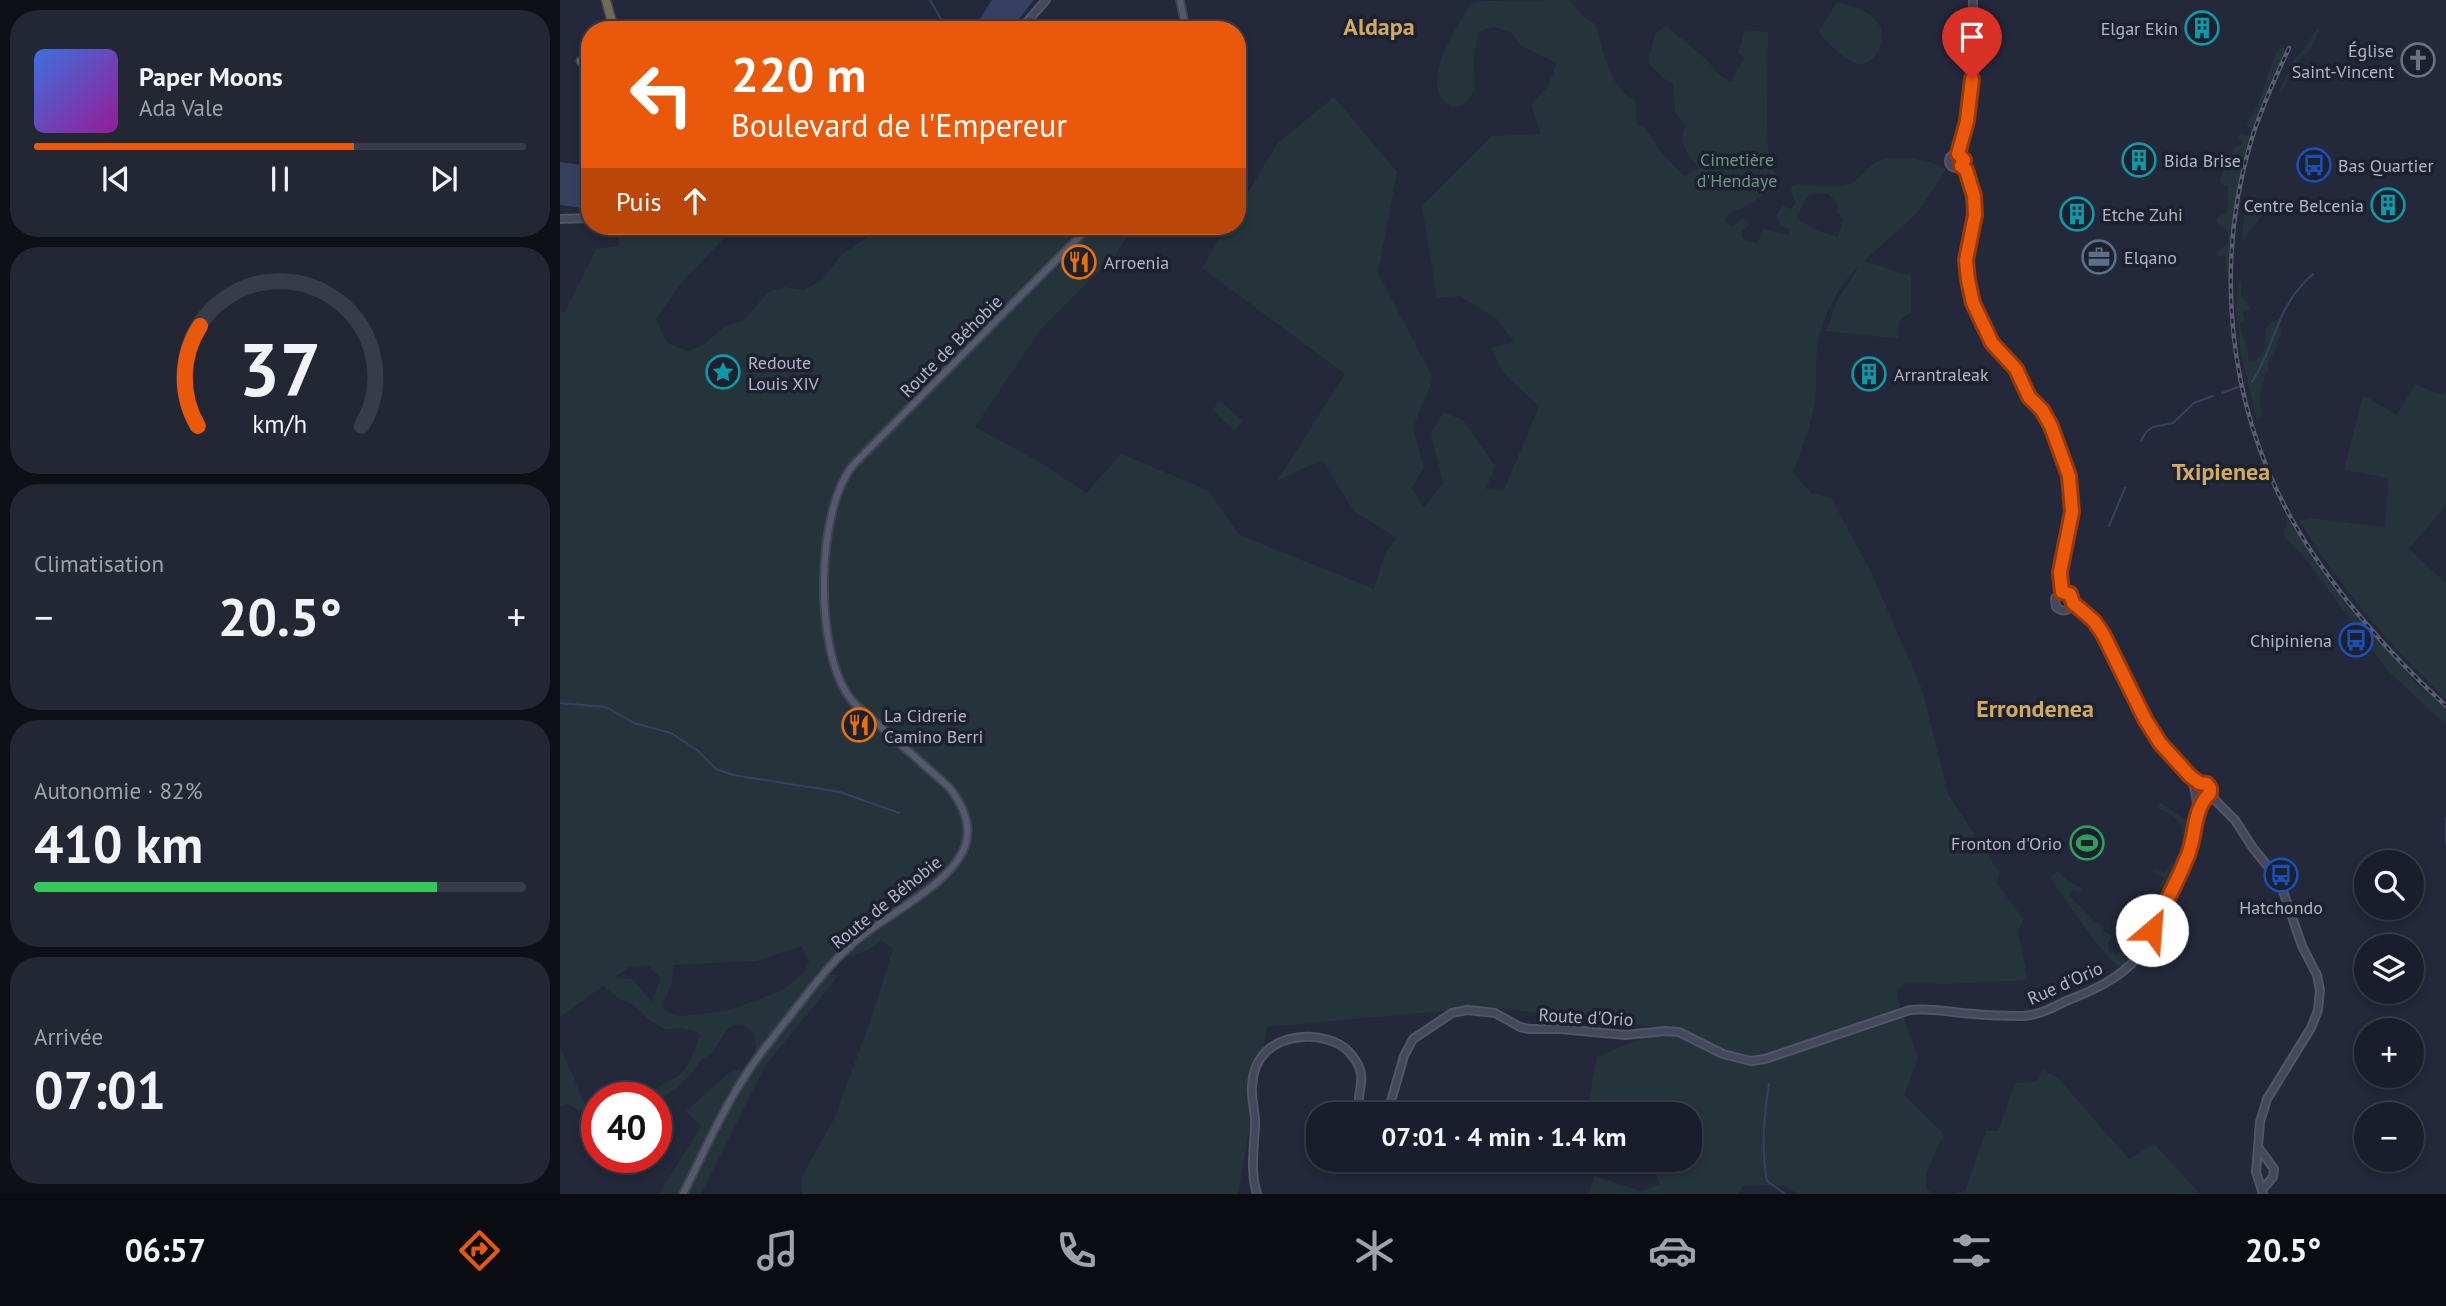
<!DOCTYPE html>
<html lang="fr">
<head>
<meta charset="utf-8">
<style>
	body { margin:0; font-family:"PT Sans",sans-serif; background:#232734; color:#f1f3f6; height:100vh; display:flex; flex-direction:column; font-size:26px; white-space:nowrap }
	* { box-sizing:border-box; margin:0 }
	p { font-size:23px; color:#9fa2a9 }
	.icon { flex:none; width:38px; height:38px; fill:none; stroke:currentColor; stroke-width:2; stroke-linecap:round; stroke-linejoin:round }
	.map { position:relative; flex:1; overflow:hidden }
	.sheet { display:flex; flex-direction:column; gap:10px; padding:10px; background:#0e1018; width:560px }
	.sheet>* { flex:none }
	.guide { position:absolute; left:21px; top:21px; width:665px; height:214px; border-radius:28px; box-shadow:0 4px 10px #0003,0 0 0 2px #383c48; background:#ea580c; color:#fff; overflow:hidden }
	.controls { position:absolute; left:1794px; top:850px; display:grid; gap:14px }
	.controls a { display:grid; place-items:center; width:70px; height:70px; border-radius:50%; background:#1a1e2c; box-shadow:0 4px 10px #0003,0 0 0 2px #383c48; font-size:35px }
	.speed { position:absolute; left:21px; top:1082px; display:flex; gap:14px; font-size:35px; font-weight:700; text-align:center }
	.speed>* { display:grid; place-content:center; width:91px; height:91px; border-radius:50%; background:#1a1e2c; box-shadow:0 4px 10px #0003,0 0 0 2px #383c48; line-height:1 }
	.speed .limit { border:10px solid #d22; background:#fff; color:#111 }
	.pin { position:absolute; display:grid; place-items:center; width:60px; height:60px; color:#fff; margin:-72px -30px; border-radius:50% 50% 50% 0; rotate:-45deg; box-shadow:0 0 7px #0007 }
	.pin .icon { rotate:45deg }
	.me { position:absolute; width:77px; margin:-38px; rotate:27deg; stroke-linejoin:round; filter:drop-shadow(0 0 5px #0008) }
	.turn { display:flex; align-items:center; gap:24px; height:147px; padding:0 35px; font-size:32px }
	.turn .icon { width:91px; height:91px; stroke-width:2.5 }
	.turn b { display:block; font-size:49px; line-height:60px }
	.then { display:flex; align-items:center; height:66px; padding:0 35px; background:#0003; gap:14px; font-size:26px }
	.big { font-size:52px; font-weight:700; line-height:1.1 }
	.sheet .tile { flex:1; display:flex; flex-direction:column; justify-content:center; gap:10px; min-width:0; padding:0 24px; border-radius:28px; background:#232734 }
	.sheet .dial { align-items:center; gap:0 }
	.dial svg { height:182px; overflow:visible; fill:none; stroke:#383c48; stroke-width:7; stroke-linecap:round; text-anchor:middle }
	.dial text { fill:#f1f3f6; stroke:none }
	.song { display:flex; align-items:center; gap:21px }
	.cover { width:84px; height:84px; border-radius:10px; background:linear-gradient(135deg,hsl(220 70% 55%),hsl(300 70% 35%)) }
	.played { height:7px; border-radius:4px; background:linear-gradient(90deg,#ea580c 65%,#383c48 65%) }
	.keys { display:flex; justify-content:space-around; direction:ltr }
	.heat { display:flex; justify-content:space-between; align-items:center; font-size:38px; direction:ltr }
	.charge { height:10px; border-radius:5px; background:linear-gradient(90deg,#34c759 82%,#383c48 0) }
	.trip { position:absolute; left:746px; top:1102px; width:396px; height:70px; border-radius:28px; background:#1a1e2c; box-shadow:0 4px 10px #0003,0 0 0 2px #383c48; font-weight:700; line-height:70px; text-align:center }
	.menu { display:flex; height:112px; justify-content:space-around; align-items:center; background:#0a0c12; color:#9fa2a9 }
	.menu .icon { width:49px; height:49px }
	.menu .current { color:#ea580c }
	.menu b { font-size:32px; color:#f1f3f6 }
	main { display:flex; flex:1; min-height:0 }
	.map>svg:first-child { display:block }
</style>
</head>
<body>
<main>
<section class="sheet">
<div class="tile">
<div class="song"><i class="cover"></i><div><b>Paper Moons</b><p>Ada Vale</p></div></div>
<div class="played"></div>
<div class="keys"><svg class="icon" aria-label="previous" viewBox="0 0 24 24"><path d="M18 5L8 12l10 7zM5 5v14"/></svg><svg class="icon" aria-label="pause" viewBox="0 0 24 24"><path d="M8 5v14M16 5v14"/></svg><svg class="icon" aria-label="next" viewBox="0 0 24 24"><path d="M6 5l10 7-10 7zM19 5v14"/></svg></div>
</div>
<div class="tile dial"><svg viewBox="0 0 100 80">
<path d="M14 69A42 42 0 1 1 86 69"/>
<path d="M14 69A42 42 0 0 1 15 25" stroke="#ea580c"/>
<text x="50" y="56" font-size="32" font-weight="700">37</text>
<text x="50" y="72" font-size="11">km/h</text>
</svg></div>
<div class="tile"><p>Climatisation</p>
<div class="heat"><a>−</a><b class="big">20.5°</b><a>+</a></div>
</div>
<div class="tile"><p>Autonomie · 82%</p><b class="big">410 km</b><div class="charge"></div></div>
<div class="tile"><p>Arrivée</p><b class="big">07:01</b></div>
</section>
<div class="map">
<svg width="1886" height="1194" viewBox="0 0 1886 1194">
	<rect width="100%" height="100%" fill="#23283a"/>
	<g fill="#25343b" fill-rule="evenodd">
		<path d="M1009,0L1025,18L1035,24C1042,46 1051,92 1075,100L1078,127L1083,125L1100,151L1124,176L1139,168C1128,155 1116,143 1126,126L1115,112L1113,82L1109,83L1090,65L1088,59L1095,34L1106,26L1148,61L1158,74L1171,82L1184,58L1178,53L1185,30L1208,32L1207,126L1209,163L1219,178L1211,185L1213,189L1184,207L1171,212L1165,218L1166,223L1172,226L1176,225L1180,219L1187,220L1189,225L1182,231V238L1198,244L1202,228L1229,235V229L1221,226L1216,216L1223,206L1231,209L1236,203L1231,191L1232,187L1238,184C1250,185 1276,188 1287,185C1299,181 1307,167 1318,161C1332,154 1374,159 1386,170L1358,212L1304,261L1351,276V314C1336,317 1339,326 1339,339L1266,331L1277,301L1300,265C1278,285 1259,322 1257,351C1255,368 1257,384 1255,400C1252,425 1241,449 1233,473L1251,493L1271,498L1311,572L1362,689L1388,794L1439,872L1437,883L1463,919L1458,931L1467,976L1466,980L1388,984L1346,983L1337,990L1339,1004L1358,1058L1344,1095L1384,1134L1366,1173V1189L1375,1194H1238L1223,1185L1183,1186L1178,1194H1028L1035,1176L1081,1191L1100,1185L1094,1169L1036,1167L1038,1160H1129V1115H1026L1037,1057L1106,1028L927,1007L707,1027L678,1194H242L241,1178L275,1117L313,1013L333,949L321,940C303,955 296,956 273,957L255,974L279,975L205,1066L141,1194H95L101,1191L141,1126L126,1111L170,1072L191,1067L196,1047L195,1034L182,1024L169,1027L152,1053L140,1061L134,1071L115,1090L105,1095L96,1113V1097H88C99,1082 112,1083 123,1071C133,1061 134,1047 140,1036L136,1031L121,1028L104,1029L87,1018L73,1004L61,1000L43,986L0,1017V311L5,312L36,249L59,246V226H172L173,229L123,281L96,319L107,343L128,351L143,345L165,326L183,321L208,292L224,287L244,290L261,281L282,254L314,233L355,228L356,226H574L556,254L481,329L415,427L478,461L526,493L561,454L648,490L679,535L814,589L825,553L837,538L794,511L762,460L717,481L785,374L642,268L667,226H677V210L718,143L774,97L837,172L818,273L873,378L853,428L864,467L852,488L864,507L883,483L871,433L883,412L903,420L935,466L926,489L944,490L979,406L945,375L931,348L954,342L936,318L900,296L877,298L862,206L932,136L981,134L971,104L988,86L997,63L961,46L951,32L933,27L918,32L914,58L915,90L904,105L891,108C887,103 879,97 878,91C871,66 898,25 910,4L924,1ZM1259,194H1269L1278,205L1277,213L1283,219L1278,237L1258,231L1238,219L1237,215L1249,195ZM241,946L249,961L244,973L221,991L167,1011L119,1016L105,1010L103,1005L112,983L113,965L197,961ZM91,966L90,969L98,975L100,980L92,1002L72,979L55,977L69,967Z"/>
		<path d="M1280,3C1294,6 1309,11 1318,23C1328,35 1317,66 1299,64C1284,61 1270,44 1260,34L1259,30L1276,4Z"/>
		<polygon points="1757,29 1760,29 1751,49 1741,59 1720,94 1719,92 1734,59 1744,50"/>
		<polygon points="1721,44 1725,51 1694,128 1690,128 1686,125 1697,107 1714,57"/>
		<path d="M1683,134L1689,136V140C1679,183 1670,226 1668,270L1666,272L1665,255L1659,256L1656,252C1665,247 1669,243 1668,232L1657,223V218L1667,212L1668,186L1660,183V180L1674,148L1681,145V141L1677,140L1679,135Z"/>
		<path d="M1703,205L1705,211C1700,222 1688,227 1686,240L1682,239L1684,210L1691,207Z"/>
		<path d="M1678,281L1681,282V295L1691,310L1683,312L1685,321L1680,324C1681,338 1690,347 1688,361L1697,360C1698,359 1703,352 1704,350C1709,335 1699,325 1720,319L1721,336L1716,342L1717,347L1708,363C1710,371 1706,372 1704,380C1700,391 1700,406 1702,416L1697,421L1680,348L1676,308Z"/>
		<path d="M1855,384L1881,395L1886,391V505L1849,549L1886,583V699C1830,646 1779,586 1739,520L1750,518L1825,527L1828,478L1784,470L1803,395L1837,415Z"/>
		<polygon points="660,401 683,421 674,431 652,410"/>
		<polygon points="1724,513 1770,583 1854,681 1886,710 1886,725 1828,671 1744,557 1725,538 1724,532 1727,523"/>
		<path d="M1600,802L1624,819L1632,820L1628,847L1622,845C1621,839 1623,835 1622,829C1621,818 1605,812 1596,807Z"/>
		<path d="M1530,827C1539,837 1541,842 1534,854L1514,842L1518,832Z"/>
		<polygon points="1619,853 1622,854 1607,890 1599,888 1604,878 1591,871 1595,868 1604,872"/>
		<path d="M1498,871L1507,880L1523,889L1519,893L1513,890L1509,896L1530,916V918L1544,927L1543,931L1552,936L1547,945L1549,947L1548,951L1557,956L1567,939L1578,945L1572,940L1578,928L1576,927L1570,937L1564,933L1570,923L1587,931C1582,945 1575,958 1561,967C1546,962 1502,894 1490,877Z"/>
		<polygon points="0,1046 30,1116 8,1104 0,1106"/>
		<polygon points="1482,1070 1498,1078 1569,1159 1594,1144 1640,1194 1391,1194 1405,1191 1426,1131 1438,1131 1455,1083 1478,1081"/>
	</g>
	<g fill="#364061">
		<polygon points="432,0 474,0 450,30 413,30"/>
		<polygon points="0,162 30,166 30,209 0,205"/>
	</g>
	<g fill="none" stroke-linecap="round" stroke-linejoin="round">
		<g stroke="#364061" stroke-width="2">
			<polyline points="370,0 387,30"/>
			<path d="M1692,382C1717,344 1714,308 1753,274"/>
			<polyline points="1662,393 1681,386"/>
			<polyline points="1581,441 1586,432 1593,427 1613,423 1634,403 1653,396"/>
			<polyline points="1549,526 1565,488"/>
			<polyline points="0,703 46,707 74,723 111,733 137,750 156,769 173,775 280,792 339,813"/>
			<polyline points="1886,819 1886,843"/>
			<path d="M1209,1084C1204,1116 1201,1148 1207,1181L1225,1194"/>
		</g>
		<defs>
			<g id="secondary">
				<polyline points="460,30 486,0"/>
				<circle cx="1396" cy="161" r="7"/>
				<polyline points="1398,154 1407,121 1412,79 1413,0"/>
				<polyline points="1401,166 1406,171 1414,196 1415,216 1407,260 1407,280 1413,303 1432,343 1456,369 1469,397 1482,410 1491,427 1509,476 1512,512 1500,572 1502,592"/>
				<polyline points="0,219 30,218"/>
				<path d="M1502,592L1510,594L1513,603L1534,621L1543,634C1569,687 1591,745 1639,783"/>
				<path d="M1502,592L1495,598L1496,607C1503,613 1509,611 1513,603"/>
				<polyline points="1636,786 1640,783 1647,784 1655,800"/>
				<polyline points="1646,797 1656,801 1675,820 1693,848 1714,874 1723,891 1742,946 1757,975 1760,990 1758,1010 1751,1028 1707,1099 1700,1122 1696,1172 1703,1194"/>
				<path d="M827,1115L844,1056L853,1039L892,1013L907,1010L935,1013L960,1027L969,1029H1000L1065,1035L1105,1031L1119,1032L1163,1054L1191,1061L1205,1059L1350,1010C1369,1008 1384,1011 1402,1013C1421,1015 1442,1016 1461,1016C1477,1016 1492,1008 1506,1001C1532,991 1559,979 1578,957C1591,942 1607,901 1616,882C1632,848 1646,811 1630,776"/>
				<polyline points="1698,1147 1714,1169 1713,1177 1702,1190"/>
				<path d="M697,1194C690,1170 694,1150 695,1125C696,1113 691,1100 692,1087C693,1057 712,1039 743,1037C757,1036 778,1040 788,1051C816,1080 789,1095 803,1115"/>
			</g>
			<g id="primary">
				<polyline points="620,0 626,30"/>
				<path d="M123,1194C144,1152 164,1106 191,1067C204,1048 219,1030 233,1012C251,989 268,966 289,947C321,916 383,891 403,851C414,828 403,805 389,787C366,767 344,747 321,727C311,717 298,709 290,698C254,651 255,507 295,463L530,226"/>
			</g>
			<g id="highway">
				<polyline points="46,0 54,30"/>
				<polyline points="21,61 30,58"/>
			</g>
		</defs>
		<use href="#secondary" stroke="#515565" stroke-width="10"/>
		<use href="#primary" stroke="#3f4353" stroke-width="10"/>
		<use href="#highway" stroke="#414555" stroke-width="11"/>
		<use href="#secondary" stroke="#44485d" stroke-width="6"/>
		<use href="#primary" stroke="#54596b" stroke-width="6"/>
		<use href="#highway" stroke="#706b53" stroke-width="8"/>
		<defs>
			<path id="rail" d="M1729,48C1715,78 1701,109 1691,141C1654,266 1668,404 1731,518C1769,586 1829,654 1886,706"/>
		</defs>
		<use href="#rail" stroke="#585d71" stroke-width="4.5"/>
		<use href="#rail" stroke="#1c202f" stroke-width="2" stroke-dasharray="5" stroke-linecap="butt"/>
	</g>
	<g fill="none" stroke-linecap="round" stroke-linejoin="round">
		<defs>
			<path id="route" d="M1412,79L1407,121L1398,154L1404,160L1401,166L1406,170L1414,196L1415,215L1406,260L1408,280L1413,303L1432,343L1456,369L1469,397L1482,410L1491,426L1509,476L1512,512L1500,572L1502,592L1510,594L1513,603L1534,621L1543,634L1585,719L1600,743L1630,776L1639,783L1647,784L1650,788V793C1632,811 1637,832 1628,855C1618,880 1605,905 1592,930"/>
		</defs>
		<use href="#route" stroke="#983908" stroke-width="18"/>
		<use href="#route" stroke="#ea580c" stroke-width="12"/>
	</g>
	<defs>
		<symbol id="building-ring" viewBox="-11 -11 22 22"><circle r="9.5" fill="#1c202f" stroke="#0f9aa8" stroke-width="1.5"/><path d="M-4-6H4V6H1V3H-1V6H-4ZM-2.5-4.3h1.7v1.8h-1.7ZM.8-4.3h1.7v1.8H.8ZM-2.5-1h1.7V.8h-1.7ZM.8-1h1.7V.8H.8Z" fill="#0f9aa8"/></symbol>
		<symbol id="church-ring" viewBox="-11 -11 22 22"><circle r="9.5" fill="#1c202f" stroke="#6b7280" stroke-width="1.5"/><path d="M-1.2-6h2.4v3.5h3.3v2.4h-3.3V6h-2.4V-.1h-3.3v-2.4h3.3Z" fill="#6b7280"/></symbol>
		<symbol id="bus-ring" viewBox="-11 -11 22 22"><circle r="9.5" fill="#1c202f" stroke="#1a4fb4" stroke-width="1.5"/><path d="M-5-6H5V4H4V6H2V4H-2V6H-4V4H-5ZM-3.5-4V0h7V-4ZM-3.5 1.2v1.5H-2V1.2ZM2 1.2v1.5H3.5V1.2Z" fill="#1a4fb4"/></symbol>
		<symbol id="office-ring" viewBox="-11 -11 22 22"><circle r="9.5" fill="#1c202f" stroke="#5c6f8a" stroke-width="1.5"/><path d="M-6-3h4V-5.5h4V-3h4V5H-6ZM-1-4.5V-3h2v-1.5ZM-6 0V1H6V0Z" fill="#5c6f8a"/></symbol>
		<symbol id="restaurant-ring" viewBox="-11 -11 22 22"><circle r="9.5" fill="#1c202f" stroke="#e8710a" stroke-width="1.5"/><path d="M-5-6h1v4h1v-4h1v4h1v-4h1v5L-1.5 .5V6h-2V.5L-5-1ZM5-6V6H3V1.5H1.5Q1.5-4 5-6Z" fill="#e8710a"/></symbol>
		<symbol id="sight-ring" viewBox="-11 -11 22 22"><circle r="9.5" fill="#1c202f" stroke="#0f9aa8" stroke-width="1.5"/><path d="M0-6L1.8-2.2L6-1.7L2.9 1.2L3.7 5.4L0 3.3L-3.7 5.4L-2.9 1.2L-6-1.7L-1.8-2.2Z" fill="#0f9aa8"/></symbol>
		<symbol id="stadium-ring" viewBox="-11 -11 22 22"><circle r="9.5" fill="#1c202f" stroke="#2e9e5b" stroke-width="1.5"/><path d="M0-5a6.5 5 0 1 0 0 10a6.5 5 0 1 0 0-10ZM-3.5-1.8h7v3.6h-7Z" fill="#2e9e5b"/></symbol>
	</defs>
	<g fill-rule="evenodd">
		<use href="#building-ring" x="1623" y="9" width="38" height="38"/>
		<use href="#church-ring" x="1839" y="41" width="38" height="38"/>
		<use href="#building-ring" x="1560" y="141" width="38" height="38"/>
		<use href="#bus-ring" x="1735" y="146" width="38" height="38"/>
		<use href="#building-ring" x="1809" y="186" width="38" height="38"/>
		<use href="#building-ring" x="1498" y="195" width="38" height="38"/>
		<use href="#office-ring" x="1520" y="238" width="38" height="38"/>
		<use href="#restaurant-ring" x="500" y="243" width="38" height="38"/>
		<use href="#sight-ring" x="144" y="353" width="38" height="38"/>
		<use href="#building-ring" x="1290" y="355" width="38" height="38"/>
		<use href="#bus-ring" x="1777" y="621" width="38" height="38"/>
		<use href="#restaurant-ring" x="280" y="706" width="38" height="38"/>
		<use href="#stadium-ring" x="1508" y="824" width="38" height="38"/>
		<use href="#bus-ring" x="1702" y="856" width="38" height="38"/>
	</g>
	<g text-anchor="middle" dominant-baseline="central" stroke-width="7" stroke-linejoin="round" paint-order="stroke">
		<g font-size="18" fill="#b1b5c6" stroke="#1c202f" text-anchor="start">
			<text x="1618" y="28" text-anchor="end">Elgar Ekin</text>
			<text x="1834" y="50" text-anchor="end">Église<tspan x="1834" dy="21">Saint-Vincent</tspan></text>
			<text x="1604" y="160">Bida Brise</text>
			<text x="1778" y="165">Bas Quartier</text>
			<text x="1804" y="205" text-anchor="end">Centre Belcenia</text>
			<text x="1542" y="214">Etche Zuhi</text>
			<text x="1564" y="257">Elqano</text>
			<text x="544" y="262">Arroenia</text>
			<text x="188" y="362">Redoute<tspan x="188" dy="21">Louis XIV</tspan></text>
			<text x="1334" y="374">Arrantraleak</text>
			<text x="1772" y="640" text-anchor="end">Chipiniena</text>
			<text x="324" y="715">La Cidrerie<tspan x="324" dy="21">Camino Berri</tspan></text>
			<text x="1502" y="843" text-anchor="end">Fronton d'Orio</text>
			<text x="1721" y="907" text-anchor="middle">Hatchondo</text>
		</g>
		<g font-size="18" fill="#69977d" stroke="#1c202f">
			<text x="1177" y="159">Cimetière<tspan x="1177" dy="21">d'Hendaye</tspan></text>
		</g>
		<g font-size="18" fill="#b1b5c6" stroke="#1c202f">
			<text transform="translate(391 346) rotate(-45)">Route de Béhobie</text>
			<text transform="translate(326 902) rotate(-39)">Route de Béhobie</text>
			<text transform="translate(1505 983) rotate(-24)">Rue d'Orio</text>
			<text transform="translate(1026 1017) rotate(3)">Route d'Orio</text>
		</g>
		<g font-size="24" font-weight="bold" fill="#d1aa61" stroke="#1c202f">
			<text x="819" y="26">Aldapa</text>
			<text x="1661" y="471">Txipienea</text>
			<text x="1475" y="708">Errondenea</text>
		</g>
	</g>
</svg>
<div class="controls">
<a><svg class="icon" aria-label="search" viewBox="0 0 24 24"><circle cx="10" cy="10" r="6"/><path d="M15 15l6 6"/></svg></a>
<a><svg class="icon" aria-label="layers" viewBox="0 0 24 24"><path d="M12 4l9 5-9 5-9-5zM3 14l9 5 9-5"/></svg></a>
<a>+</a>
<a>−</a>
</div>
<div class="speed"><div class="limit">40</div></div>
<div class="pin" style="left:1412px;top:79px;background:#d93025"><svg class="icon" aria-label="arrive" viewBox="0 0 24 24"><path d="M6 21V4h12l-3 4 3 4H6"/></svg></div>
<svg class="me" style="left:1592px;top:930px" viewBox="-20 -20 40 40"><circle r="19" fill="#fff"/><path d="M0-13L10 11 0 6-10 11z" fill="#ea580c"/></svg>
<div class="trip">07:01 · 4 min · 1.4 km</div>
<div class="guide">
<div class="turn"><svg class="icon" aria-label="left" viewBox="0 0 24 24"><path d="M17 20v-9H6M10 6l-5 5 5 5"/></svg><div><b>220 m</b>Boulevard de l'Empereur</div></div>
<div class="then">Puis<svg class="icon" aria-label="ahead" viewBox="0 0 24 24"><path d="M12 20V5M6 11l6-6 6 6"/></svg></div>
</div>
</div>
</main>
<nav class="menu">
<b>06:57</b>
<svg class="icon current" aria-label="directions" viewBox="0 0 24 24"><path d="M12 3l9 9-9 9-9-9zM9 14v-3h6M13 9l2 2-2 2"/></svg>
<svg class="icon" aria-label="music" viewBox="0 0 24 24"><path d="M9 18V5l10-2v13"/><circle cx="6" cy="18" r="3"/><circle cx="16" cy="16" r="3"/></svg>
<svg class="icon" aria-label="phone" viewBox="0 0 24 24"><path d="M5 4h4l2 5-3 2q2 4 5 5l2-3 5 2v4C11 20 4 13 5 4z"/></svg>
<svg class="icon" aria-label="climate" viewBox="0 0 24 24"><path d="M12 3v18M4 7l16 10M4 17L20 7"/></svg>
<svg class="icon" aria-label="car" viewBox="0 0 24 24"><path d="M5 17H2v-5l4-1 3-4h7l3 4 3 1v5h-3M9 17h6M6 11h13"/><circle cx="7" cy="17" r="2"/><circle cx="17" cy="17" r="2"/></svg>
<svg class="icon" aria-label="filters" viewBox="0 0 24 24"><path d="M4 7h16M4 17h16"/><circle cx="9" cy="7" r="2"/><circle cx="15" cy="17" r="2"/></svg>
<b>20.5°</b>
</nav>
</body>
</html>
